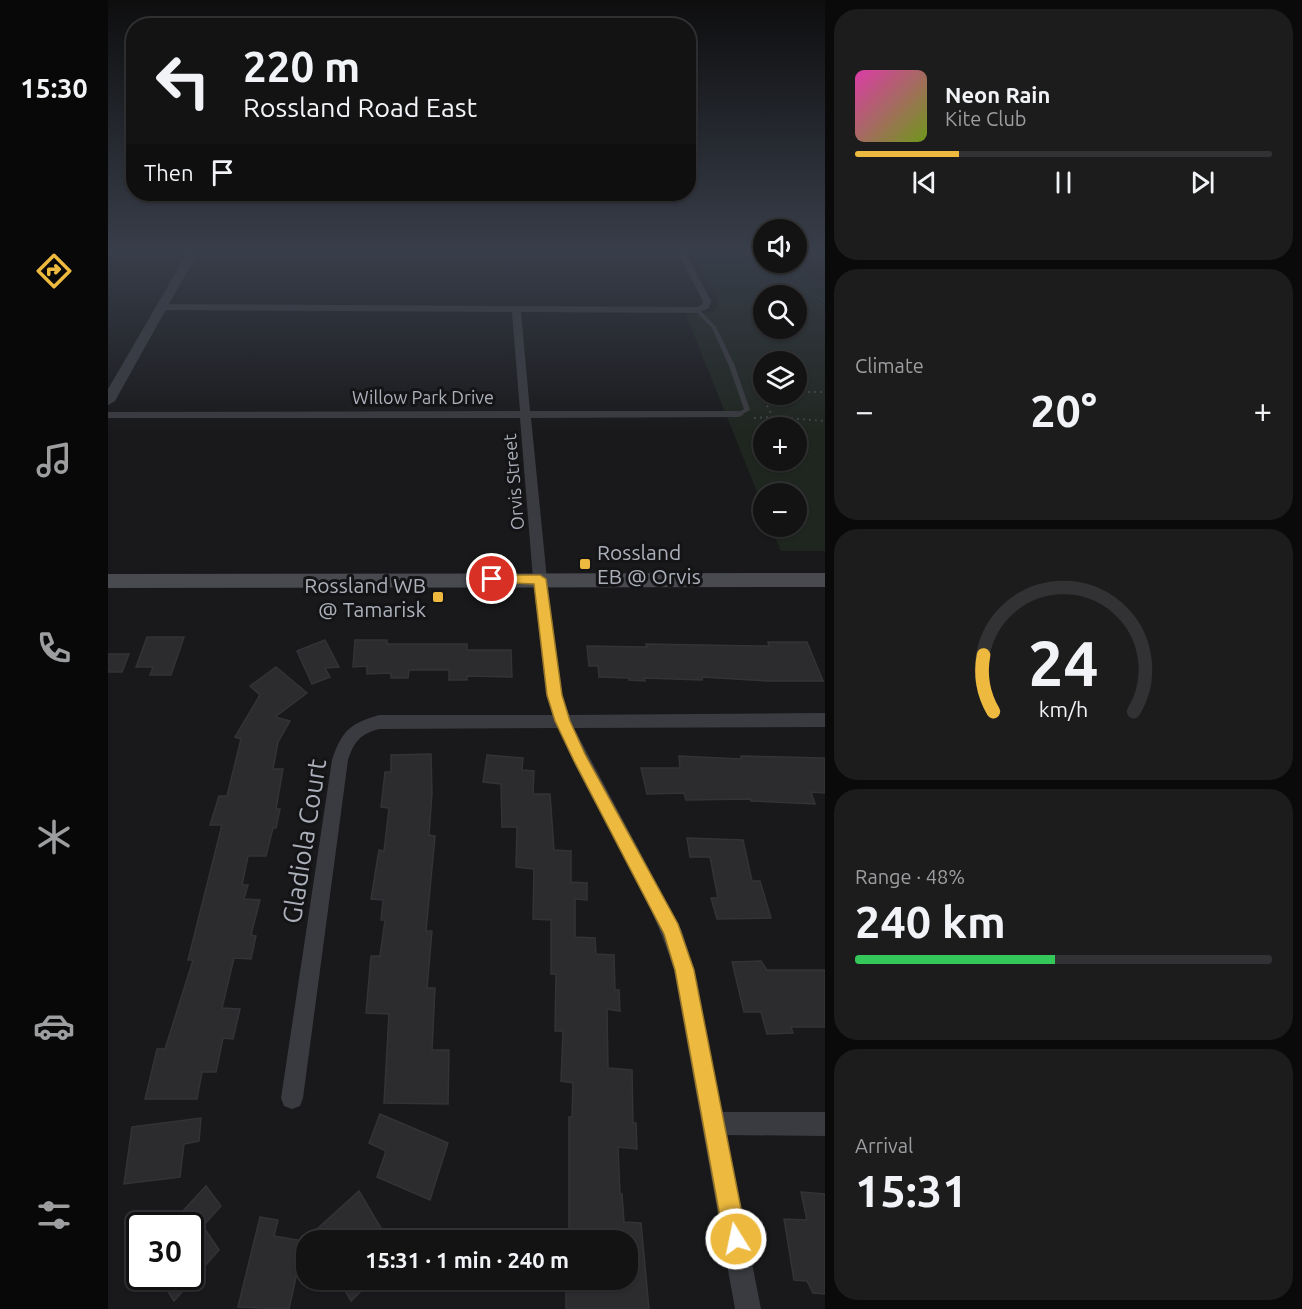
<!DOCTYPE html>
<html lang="en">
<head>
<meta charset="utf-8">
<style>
	body { margin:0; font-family:Ubuntu,sans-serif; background:#1c1c1d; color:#f1f3f6; height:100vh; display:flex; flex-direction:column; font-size:22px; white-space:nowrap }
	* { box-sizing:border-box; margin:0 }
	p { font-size:20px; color:#9d9ea0 }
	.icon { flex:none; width:33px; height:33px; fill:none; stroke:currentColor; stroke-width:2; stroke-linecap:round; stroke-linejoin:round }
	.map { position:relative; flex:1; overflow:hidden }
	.drawer { display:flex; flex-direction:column; gap:9px; padding:9px; background:#0a0a0b; width:477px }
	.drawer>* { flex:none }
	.top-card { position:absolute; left:18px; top:18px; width:570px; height:183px; border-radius:24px; box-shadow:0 2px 4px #0004,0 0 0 2px #323234; background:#131314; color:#f1f3f6; overflow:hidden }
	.buttons { position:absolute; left:645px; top:219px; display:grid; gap:12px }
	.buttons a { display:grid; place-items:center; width:54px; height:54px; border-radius:50%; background:#131314; box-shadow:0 2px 4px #0004,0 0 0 2px #323234; font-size:30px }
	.speed { position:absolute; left:18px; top:1212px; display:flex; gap:12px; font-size:30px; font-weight:700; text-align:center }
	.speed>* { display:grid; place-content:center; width:78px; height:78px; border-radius:50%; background:#131314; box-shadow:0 2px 4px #0004,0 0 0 2px #323234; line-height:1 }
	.speed .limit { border:3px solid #111; border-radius:9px; background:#fff; color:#111 }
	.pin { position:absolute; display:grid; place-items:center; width:51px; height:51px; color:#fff; margin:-26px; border:3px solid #fff; border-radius:50%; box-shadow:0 2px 6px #0007 }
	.me { position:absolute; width:66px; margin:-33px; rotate:350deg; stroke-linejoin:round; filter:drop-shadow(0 0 4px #0008) }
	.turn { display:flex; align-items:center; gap:21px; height:126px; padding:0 18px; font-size:27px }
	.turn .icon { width:78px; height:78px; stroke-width:2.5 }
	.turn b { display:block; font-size:42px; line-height:51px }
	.then { display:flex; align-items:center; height:57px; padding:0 18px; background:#0003; gap:12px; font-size:22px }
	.big { font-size:45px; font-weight:700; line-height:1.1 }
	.drawer .widget { flex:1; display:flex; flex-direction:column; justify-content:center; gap:9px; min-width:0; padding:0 21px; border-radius:24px; background:#1c1c1d }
	.drawer .dial { align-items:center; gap:0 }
	.dial svg { height:156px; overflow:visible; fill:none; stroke:#323234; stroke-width:7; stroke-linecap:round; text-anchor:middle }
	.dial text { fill:#f1f3f6; stroke:none }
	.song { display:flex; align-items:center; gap:18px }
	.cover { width:72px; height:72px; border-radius:9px; background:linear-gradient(135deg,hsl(320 70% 55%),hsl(80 70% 35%)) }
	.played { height:6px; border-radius:3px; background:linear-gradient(90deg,#edb93e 25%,#323234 25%) }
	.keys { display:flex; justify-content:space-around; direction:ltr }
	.heat { display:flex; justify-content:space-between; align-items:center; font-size:33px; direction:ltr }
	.charge { height:9px; border-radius:4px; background:linear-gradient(90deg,#34c759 48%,#323234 0) }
	.trip { position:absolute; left:188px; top:1230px; width:342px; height:60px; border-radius:24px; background:#131314; box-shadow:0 2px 4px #0004,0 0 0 2px #323234; font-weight:700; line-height:60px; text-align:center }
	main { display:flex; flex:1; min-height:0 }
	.menu { display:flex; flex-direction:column; width:108px; justify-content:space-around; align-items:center; background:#080808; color:#9d9ea0 }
	.menu .icon { width:42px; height:42px }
	.menu .current { color:#edb93e }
	.menu b { font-size:27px; color:#f1f3f6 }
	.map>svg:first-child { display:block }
</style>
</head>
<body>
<main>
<nav class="menu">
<b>15:30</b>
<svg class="icon current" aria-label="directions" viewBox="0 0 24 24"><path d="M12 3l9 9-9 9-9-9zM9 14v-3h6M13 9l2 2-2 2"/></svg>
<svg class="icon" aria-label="music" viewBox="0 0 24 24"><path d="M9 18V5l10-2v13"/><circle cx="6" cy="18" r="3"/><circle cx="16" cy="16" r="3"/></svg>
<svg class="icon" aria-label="phone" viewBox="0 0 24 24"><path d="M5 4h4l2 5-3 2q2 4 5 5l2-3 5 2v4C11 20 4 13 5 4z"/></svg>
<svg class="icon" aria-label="climate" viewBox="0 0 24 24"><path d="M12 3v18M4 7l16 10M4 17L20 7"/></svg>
<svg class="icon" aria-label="car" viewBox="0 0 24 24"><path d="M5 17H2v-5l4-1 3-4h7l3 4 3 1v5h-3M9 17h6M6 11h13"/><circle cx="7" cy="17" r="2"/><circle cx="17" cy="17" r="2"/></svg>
<svg class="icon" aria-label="filters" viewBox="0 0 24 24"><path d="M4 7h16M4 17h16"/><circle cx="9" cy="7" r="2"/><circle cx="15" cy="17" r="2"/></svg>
</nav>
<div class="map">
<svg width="717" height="1309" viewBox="0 0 717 1309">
	<rect width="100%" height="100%" fill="#19191b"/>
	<path fill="#1f2620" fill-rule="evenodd" d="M582,251H655L656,262H688L689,260L705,281L717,282V551H673L663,527L688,526V494H656L655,507L578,315L605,312L611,304ZM656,296H688V328H656ZM656,362H688V394H656ZM656,428H688V460H656Z"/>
	<g fill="#2c2c2f" stroke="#333337" stroke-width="1.5">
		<polygon points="39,637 76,637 63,675 42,675 45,667 28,667"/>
		<polygon points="217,640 231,667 217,668 222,677 204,684 189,651"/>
		<polygon points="247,640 279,640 279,644 359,644 359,650 403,650 404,677 359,676 359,680 341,680 341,670 301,670 300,678 283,678 283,673 259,674 259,666 245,667"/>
		<polygon points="660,642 699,642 715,681 660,681 594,677 594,680 536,678 537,681 521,680 521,678 491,677 490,666 481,666 479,646 539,647 538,644 650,646 661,646"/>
		<polygon points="0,654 21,654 14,672 0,672"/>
		<polygon points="168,667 199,693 167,717 182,721 170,742 165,769 175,769 168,809 172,809 168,828 165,828 158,856 140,856 134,885 140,885 136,899 152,900 143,935 148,936 143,959 126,958 114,1008 132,1009 125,1039 115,1038 108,1072 94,1072 89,1099 37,1099 49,1049 57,1049 85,960 80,960 114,825 102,825 111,796 119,796 133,739 127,737 152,695 142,686"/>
		<polygon points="323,754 324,793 321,835 327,836 318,931 324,931 319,988 327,988 324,1050 341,1050 340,1104 276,1103 281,1014 258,1013 263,956 272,956 277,920 273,920 275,900 263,899 271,850 276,851 281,808 273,807 277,772 283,772 283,755"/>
		<polygon points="379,755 415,758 414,770 426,771 425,794 442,794 446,850 463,851 463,882 479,883 479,900 467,899 467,937 487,938 488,954 506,955 507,990 511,990 512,1011 499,1009 500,1068 524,1070 525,1123 528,1123 529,1149 510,1147 512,1194 514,1194 516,1222 533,1223 541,1309 458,1309 458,1280 519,1280 519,1240 461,1240 461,1117 464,1117 465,1083 453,1081 455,1031 447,1031 448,974 443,974 443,920 425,919 426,869 408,867 409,827 394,827 393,784 375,782"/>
		<polygon points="571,756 633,759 633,756 717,758 717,793 703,792 707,804 643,801 642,799 578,800 576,793 539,794 533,768 572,768"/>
		<polygon points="579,838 635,840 644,881 652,881 663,918 609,919 603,898 610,898 602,857 582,857"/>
		<polygon points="653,961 659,970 717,970 717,1027 683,1027 685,1033 659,1034 653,1012 636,1012 624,962"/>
		<polygon points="272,1114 340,1143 322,1200 269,1177 278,1151 261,1143"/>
		<polygon points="93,1118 91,1141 76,1144 72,1177 16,1184 24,1127"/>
		<polygon points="98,1186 113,1206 95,1226 111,1250 66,1301 50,1276 82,1276 82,1226 61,1226"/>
		<polygon points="251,1191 280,1240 197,1240"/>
		<polygon points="693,1192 717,1194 717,1294 705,1293 699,1281 686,1280 676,1219 699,1220"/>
		<polygon points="152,1217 170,1220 166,1236 196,1241 181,1309 130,1307"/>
		<polygon points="231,1280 264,1280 243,1301"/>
	</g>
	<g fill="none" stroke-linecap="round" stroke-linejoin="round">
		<g stroke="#404247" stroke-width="1.5" stroke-dasharray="1.5 3" stroke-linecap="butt">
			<polyline points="589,255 656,262"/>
			<polyline points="662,262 686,273 699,292 717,301"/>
		</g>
		<g stroke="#404247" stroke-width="2" stroke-dasharray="2 4" stroke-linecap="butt">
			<polyline points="688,392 717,392"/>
			<polyline points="665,417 717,421"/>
			<polyline points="646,418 665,417 655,398 663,394"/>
		</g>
		<polygon fill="#3a3b40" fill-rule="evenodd" points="587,309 591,309 608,327 627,366 642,410 633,415 628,414 636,409 621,366 604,328 587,311"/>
		<g fill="#3a3b40" fill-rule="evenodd">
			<polygon points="0,250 88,250 89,251 85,253 0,254"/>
			<path d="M568,250H576L603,301L601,308L589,313L413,312L422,411H631L636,414L631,417L423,418L439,579L454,695L461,715L717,713V727L466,728L574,931L586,970L614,1112H717V1136L619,1135L653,1309H627L566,970C540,885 485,809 450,728L271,729C252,734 246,742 240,760L195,1098L192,1106L184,1109L176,1106L173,1098L224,760C234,731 241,724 271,715H445L438,695L425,579L412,418H0V412L412,411L404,312L52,310L48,307L52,304L588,307L594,305L595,301Z"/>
		</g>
		<polygon fill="#3a3b40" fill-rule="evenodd" points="81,250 91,250 7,401 0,405 0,389"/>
		<polygon fill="#484a50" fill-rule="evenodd" points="717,573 717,587 0,588 0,574"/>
	</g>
	<linearGradient id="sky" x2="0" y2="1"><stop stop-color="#0e0e0f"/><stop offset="0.58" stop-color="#383e4a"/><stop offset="1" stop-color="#383e4a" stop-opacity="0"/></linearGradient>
	<rect width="717" height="433" fill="url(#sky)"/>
	<polygon fill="#edb93e" stroke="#9a7828" stroke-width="1.5" points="384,575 432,575 438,579 454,695 462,721 477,754 570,924 586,970 639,1239 636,1248 628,1251 620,1248 616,1239 567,970 556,934 466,761 447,721 439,695 426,584 380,582 378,579"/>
	<g fill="#edb93e" stroke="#141416" stroke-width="2">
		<rect x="471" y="558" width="12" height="12" rx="3"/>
		<rect x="324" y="591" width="12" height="12" rx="3"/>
	</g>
	<g text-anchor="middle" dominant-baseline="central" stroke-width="6" stroke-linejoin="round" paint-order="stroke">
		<g font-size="18" fill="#acb0ba" stroke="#141416">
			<text x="315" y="397">Willow Park Drive</text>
			<text transform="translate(405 482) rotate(-95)">Orvis Street</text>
		</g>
		<g font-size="21" fill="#acb0ba" stroke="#141416" text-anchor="start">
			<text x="489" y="552">Rossland<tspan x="489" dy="24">EB @ Orvis</tspan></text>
			<text x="318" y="585" text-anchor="end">Rossland WB<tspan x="318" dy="24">@ Tamarisk</tspan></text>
		</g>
		<g font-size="26" fill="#acb0ba" stroke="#141416">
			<text transform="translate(196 841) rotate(-81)">Gladiola Court</text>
		</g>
	</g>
</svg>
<div class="buttons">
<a><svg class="icon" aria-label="sound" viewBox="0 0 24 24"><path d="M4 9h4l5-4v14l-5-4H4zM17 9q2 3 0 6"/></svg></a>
<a><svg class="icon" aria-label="search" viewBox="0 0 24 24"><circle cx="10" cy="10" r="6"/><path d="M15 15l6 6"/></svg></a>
<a><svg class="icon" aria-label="layers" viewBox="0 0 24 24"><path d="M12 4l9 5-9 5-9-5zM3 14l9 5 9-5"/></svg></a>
<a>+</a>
<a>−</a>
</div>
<div class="speed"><div class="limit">30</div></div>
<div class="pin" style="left:384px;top:579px;background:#d93025"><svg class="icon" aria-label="arrive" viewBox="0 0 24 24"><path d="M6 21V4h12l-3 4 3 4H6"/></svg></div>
<svg class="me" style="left:628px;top:1239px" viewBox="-20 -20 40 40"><circle r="17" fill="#edb93e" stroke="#fff" stroke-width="3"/><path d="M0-11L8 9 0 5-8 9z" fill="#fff"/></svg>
<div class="trip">15:31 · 1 min · 240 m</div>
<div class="top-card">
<div class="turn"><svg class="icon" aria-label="left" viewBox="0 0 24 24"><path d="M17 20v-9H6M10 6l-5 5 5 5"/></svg><div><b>220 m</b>Rossland Road East</div></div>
<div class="then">Then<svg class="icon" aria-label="arrive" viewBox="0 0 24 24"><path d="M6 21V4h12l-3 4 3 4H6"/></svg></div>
</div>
</div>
<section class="drawer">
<div class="widget">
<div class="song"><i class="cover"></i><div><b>Neon Rain</b><p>Kite Club</p></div></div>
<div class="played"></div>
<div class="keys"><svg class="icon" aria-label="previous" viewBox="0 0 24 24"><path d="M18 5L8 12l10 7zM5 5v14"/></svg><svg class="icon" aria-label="pause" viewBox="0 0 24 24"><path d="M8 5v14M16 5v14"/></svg><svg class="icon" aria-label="next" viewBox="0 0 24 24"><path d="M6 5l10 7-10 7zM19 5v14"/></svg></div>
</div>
<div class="widget"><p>Climate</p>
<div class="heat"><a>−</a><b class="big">20°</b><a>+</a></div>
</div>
<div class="widget dial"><svg viewBox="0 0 100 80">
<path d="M14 69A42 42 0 1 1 86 69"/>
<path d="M14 69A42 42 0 0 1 9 40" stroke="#edb93e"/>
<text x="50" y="56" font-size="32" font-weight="700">24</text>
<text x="50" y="72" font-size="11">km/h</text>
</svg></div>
<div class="widget"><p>Range · 48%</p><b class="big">240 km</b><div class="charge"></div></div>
<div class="widget"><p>Arrival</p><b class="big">15:31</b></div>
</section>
</main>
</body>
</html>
